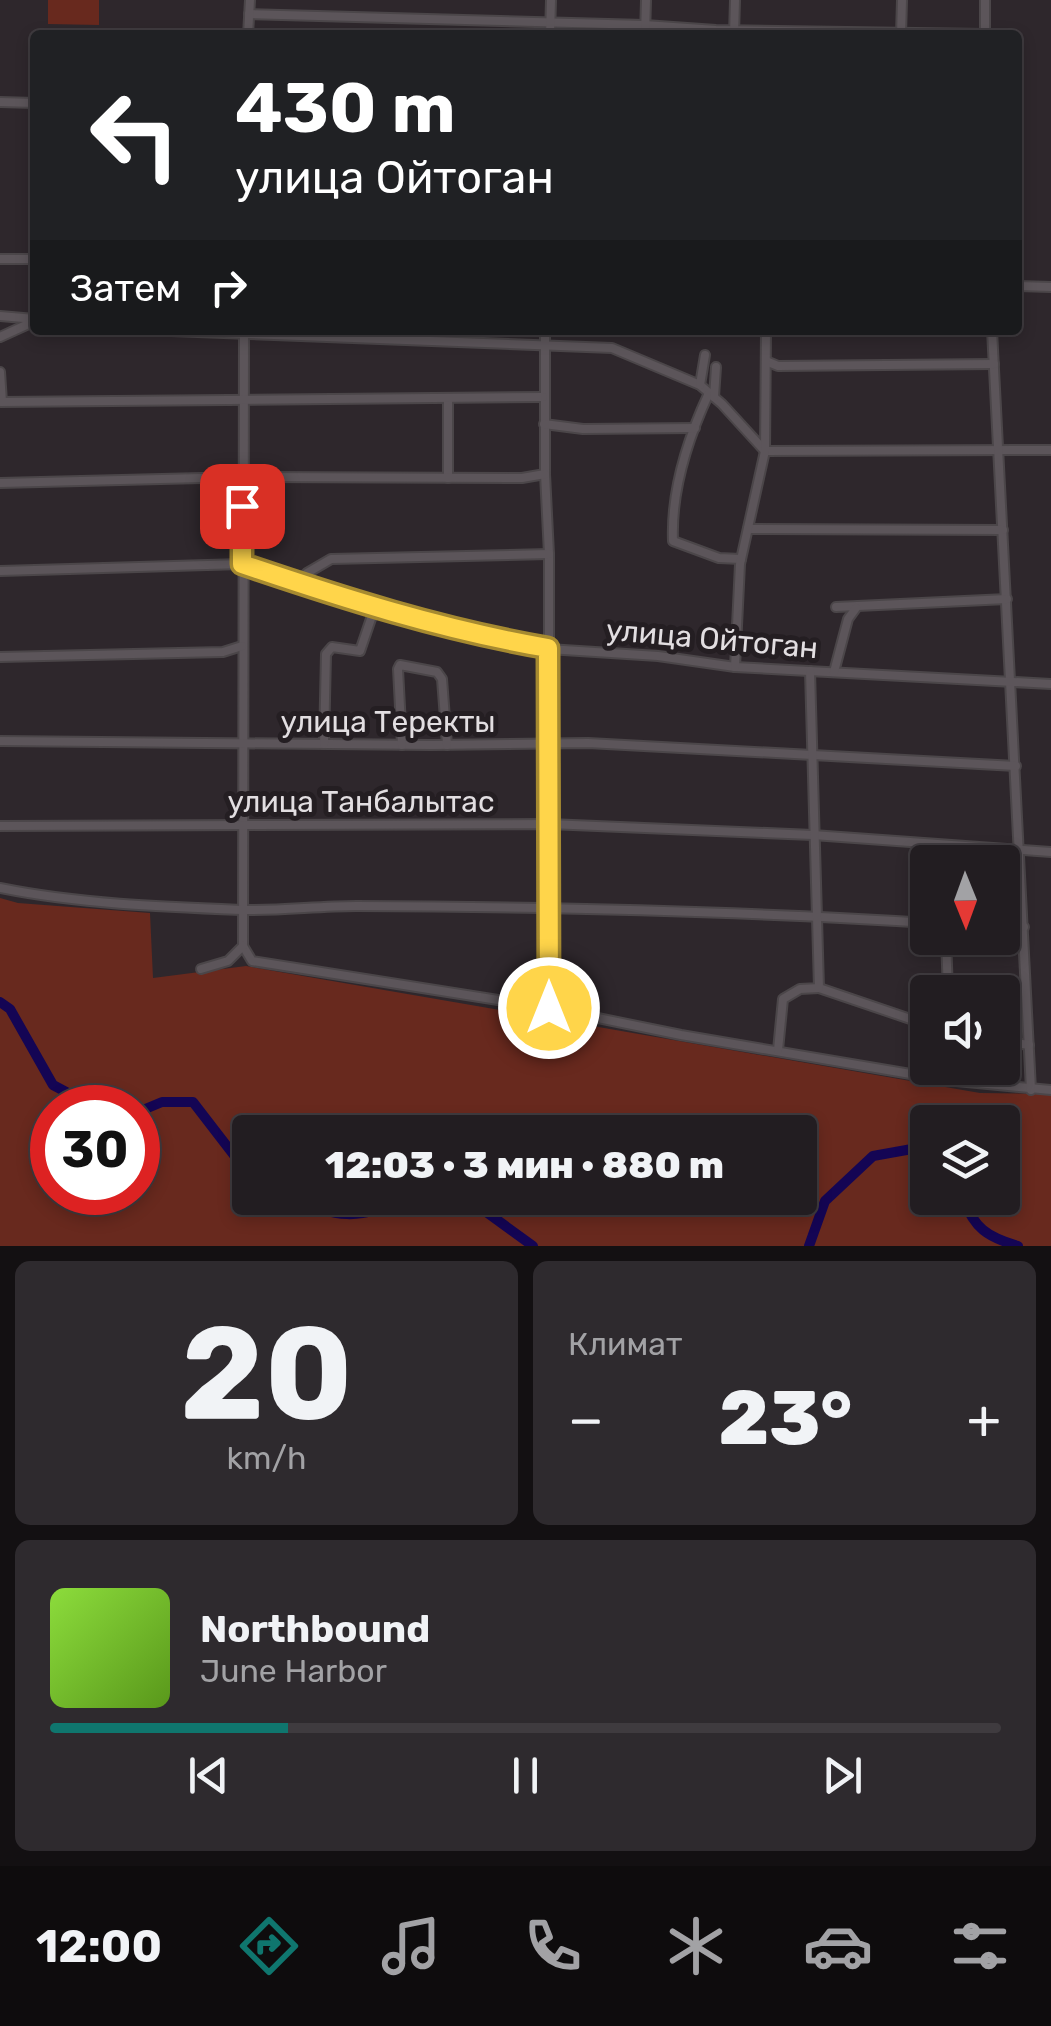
<!DOCTYPE html>
<html lang="ru">
<head>
<meta charset="utf-8">
<style>
	body { margin:0; font-family:Rubik,sans-serif; background:#2e2a2e; color:#f1f3f6; height:100vh; display:flex; flex-direction:column; font-size:38px; white-space:nowrap }
	* { box-sizing:border-box; margin:0 }
	p { font-size:32px; color:#a2a2a5 }
	.icon { flex:none; width:55px; height:55px; fill:none; stroke:currentColor; stroke-width:2; stroke-linecap:round; stroke-linejoin:round }
	.map { position:relative; height:1246px; overflow:hidden }
	.details { display:flex; flex-direction:column; gap:15px; padding:15px; background:#131012; flex:1 }
	.details>* { flex:none }
	.top-card { position:absolute; left:30px; top:30px; width:992px; height:305px; border-radius:10px; box-shadow:0 5px 15px #0003,0 0 0 2px #3f3b3f; background:#202124; color:#fff; overflow:hidden }
	.needle { width:65px; rotate:179deg }
	.tools { position:absolute; left:910px; top:845px; display:grid; gap:20px }
	.tools a { display:grid; place-items:center; width:110px; height:110px; border-radius:10px; background:#221d21; box-shadow:0 5px 15px #0003,0 0 0 2px #3f3b3f; font-size:50px }
	.speed { position:absolute; left:30px; top:1085px; display:flex; gap:20px; font-size:50px; font-weight:700; text-align:center }
	.speed>* { display:grid; place-content:center; width:130px; height:130px; border-radius:50%; background:#221d21; box-shadow:0 5px 15px #0003,0 0 0 2px #3f3b3f; line-height:1 }
	.speed .limit { border:15px solid #d22; background:#fff; color:#111 }
	.pin { position:absolute; display:grid; place-items:center; width:85px; height:85px; color:#fff; margin:-42px; border-radius:20px; box-shadow:0 5px 15px #0006 }
	.me { position:absolute; width:110px; margin:-55px; rotate:0deg; stroke-linejoin:round; filter:drop-shadow(0 0 8px #0008) }
	.turn { display:flex; align-items:center; gap:35px; height:210px; padding:0 40px; font-size:45px }
	.turn .icon { width:130px; height:130px; stroke-width:2.5 }
	.turn b { display:block; font-size:70px; line-height:85px }
	.then { display:flex; align-items:center; height:95px; padding:0 40px; background:#0003; gap:20px; font-size:38px }
	.big { font-size:75px; font-weight:800; line-height:1.1 }
	.details .widget { flex:1; display:flex; flex-direction:column; justify-content:center; gap:15px; min-width:0; padding:0 35px; border-radius:15px; background:#2e2a2e }
	.details .dial { align-items:center; gap:0 }
	.dial b { font-size:130px; line-height:1 }
	.song { display:flex; align-items:center; gap:30px }
	.cover { width:120px; height:120px; border-radius:15px; background:linear-gradient(135deg,hsl(90 70% 55%),hsl(90 70% 35%)) }
	.played { height:10px; border-radius:5px; background:linear-gradient(90deg,#0f766e 25%,#3f3b3f 25%) }
	.keys { display:flex; justify-content:space-around; direction:ltr }
	.heat { display:flex; justify-content:space-between; align-items:center; font-size:55px; direction:ltr }
	.details .tiles { flex:1; display:grid; gap:15px; grid-template-columns:1fr 1fr }
	.widget:last-child { grid-column:span 2 }
	.trip { position:absolute; left:232px; top:1115px; width:585px; height:100px; border-radius:10px; background:#221d21; box-shadow:0 5px 15px #0003,0 0 0 2px #3f3b3f; font-weight:800; line-height:100px; text-align:center }
	.tabs { display:flex; height:160px; justify-content:space-around; align-items:center; background:#0e0c0d; color:#a2a2a5 }
	.tabs .icon { width:70px; height:70px }
	.tabs .on { color:#0f766e }
	.tabs b { font-size:45px; color:#f1f3f6 }
	.map>svg:first-child { display:block }
</style>
</head>
<body>
<div class="map">
<svg width="1051" height="1246" viewBox="0 0 1051 1246">
	<rect width="100%" height="100%" fill="#2e272c"/>
	<g fill="#68291e" fill-rule="evenodd">
		<polygon points="48,0 99,0 99,25 48,24"/>
		<path d="M0,898L18,903L150,913L153,978L246,966L980,1093L1051,1094V1246H0ZM52,1108H138V1192H52ZM928,1122H1002V1198H928ZM250,1132H800V1198H250Z"/>
	</g>
	<g fill="none" stroke-linecap="round" stroke-linejoin="round">
		<g stroke="#140554" stroke-width="10">
			<polyline points="0,1002 10,1009 53,1085 96,1108"/>
			<polyline points="138,1112 162,1102 193,1102 250,1176"/>
			<path d="M292,1198C332,1217 362,1222 402,1198"/>
			<polyline points="467,1198 533,1246"/>
			<path d="M963,1198C974,1228 987,1237 1018,1246"/>
			<polyline points="809,1246 825,1201 873,1156 912,1149 928,1155"/>
		</g>
		<defs>
			<g id="minor">
				<polyline points="985,0 985,35"/>
				<polyline points="249,14 645,25 716,30 985,34"/>
				<polyline points="248,35 250,0"/>
				<polyline points="550,35 551,0"/>
				<polyline points="645,35 646,0"/>
				<polyline points="734,35 735,0"/>
				<polyline points="901,35 902,0"/>
				<polyline points="0,102 35,103"/>
				<polyline points="0,259 35,259"/>
				<polyline points="1018,286 1051,287"/>
				<polyline points="0,316 35,319"/>
				<polyline points="145,330 612,348 700,385 722,404 765,451 1051,450"/>
				<polyline points="244,330 243,946 252,961 549,1008 681,1035 946,1080 1051,1090"/>
				<polyline points="545,330 545,474 549,554 549,1008"/>
				<polyline points="992,330 1031,1090"/>
				<polyline points="0,337 35,321"/>
				<polyline points="766,361 778,366 994,364"/>
				<polyline points="0,372 2,402"/>
				<polyline points="700,385 705,355"/>
				<path d="M709,393C688,438 671,491 673,541L719,558L741,559"/>
				<polyline points="714,397 716,367"/>
				<polyline points="448,398 448,478"/>
				<polyline points="0,402 543,397"/>
				<polyline points="544,424 583,429 695,428"/>
				<polyline points="0,483 242,477 522,478 545,474"/>
				<polyline points="748,529 1003,530"/>
				<polyline points="0,571 242,564 416,619 492,639 548,649 658,656 735,667 1051,684"/>
				<polyline points="298,583 307,573 331,559 549,554"/>
				<polyline points="836,607 1007,599"/>
				<polyline points="0,657 223,652 242,646"/>
				<polyline points="735,667 740,564 765,451 766,330"/>
				<polyline points="834,672 848,619 856,608"/>
				<polyline points="0,741 431,745 588,743 1016,766"/>
				<polyline points="324,744 326,654 332,647 360,651 375,607"/>
				<polyline points="402,745 398,669 400,665 437,672 442,679 447,745"/>
				<polyline points="0,826 549,824 813,835 1051,852"/>
				<path d="M0,888C79,904 161,907 242,910C280,911 318,906 356,906C547,907 738,911 928,923"/>
				<polyline points="1002,926 1024,927"/>
				<polyline points="946,938 948,992"/>
				<polyline points="201,969 228,961 243,946"/>
				<polyline points="819,988 928,1025"/>
				<polyline points="1002,1041 1029,1045"/>
				<polyline points="778,1050 783,999 800,989 819,988 810,671"/>
			</g>
		</defs>
		<use href="#minor" stroke="#4b4649" stroke-width="12"/>
		<use href="#minor" stroke="#5c555a" stroke-width="8"/>
	</g>
	<g fill="none" stroke-linecap="round" stroke-linejoin="round">
		<defs>
			<path id="route" d="M242,506V564C342,598 443,630 548,648L549,1008"/>
		</defs>
		<use href="#route" stroke="#a68a30" stroke-width="25"/>
		<use href="#route" stroke="#ffd54a" stroke-width="18"/>
	</g>
	<g text-anchor="middle" dominant-baseline="central" stroke-width="10" stroke-linejoin="round" paint-order="stroke">
		<g font-size="30" fill="#e2dee1" stroke="#241e22">
			<text transform="translate(712 639) rotate(5)">улица Ойтоган</text>
			<text x="388" y="722">улица Теректы</text>
			<text x="361" y="802">улица Танбалытас</text>
		</g>
	</g>
</svg>
<div class="tools">
<a><svg class="needle" viewBox="-14 -14 28 28"><path d="M0-13l5 13h-10z" fill="#e53935"/><path d="M0 13l5-13h-10z" fill="#a2a2a5"/></svg></a>
<a><svg class="icon" aria-label="sound" viewBox="0 0 24 24"><path d="M4 9h4l5-4v14l-5-4H4zM17 9q2 3 0 6"/></svg></a>
<a><svg class="icon" aria-label="layers" viewBox="0 0 24 24"><path d="M12 4l9 5-9 5-9-5zM3 14l9 5 9-5"/></svg></a>
</div>
<div class="speed"><div class="limit">30</div></div>
<div class="pin" style="left:242px;top:506px;background:#d93025"><svg class="icon" aria-label="arrive" viewBox="0 0 24 24"><path d="M6 21V4h12l-3 4 3 4H6"/></svg></div>
<svg class="me" style="left:549px;top:1008px" viewBox="-20 -20 40 40"><circle r="17" fill="#ffd54a" stroke="#fff" stroke-width="3"/><path d="M0-11L8 9 0 5-8 9z" fill="#fff"/></svg>
<div class="trip">12:03 · 3 мин · 880 m</div>
<div class="top-card">
<div class="turn"><svg class="icon" aria-label="left" viewBox="0 0 24 24"><path d="M17 20v-9H6M10 6l-5 5 5 5"/></svg><div><b>430 m</b>улица Ойтоган</div></div>
<div class="then">Затем<svg class="icon" aria-label="right" viewBox="0 0 24 24"><path d="M7 20v-9h11M14 6l5 5-5 5"/></svg></div>
</div>
</div>
<section class="details">
<div class="tiles">
<div class="widget dial"><b>20</b><p>km/h</p></div>
<div class="widget"><p>Климат</p>
<div class="heat"><a>−</a><b class="big">23°</b><a>+</a></div>
</div>
<div class="widget">
<div class="song"><i class="cover"></i><div><b>Northbound</b><p>June Harbor</p></div></div>
<div class="played"></div>
<div class="keys"><svg class="icon" aria-label="previous" viewBox="0 0 24 24"><path d="M18 5L8 12l10 7zM5 5v14"/></svg><svg class="icon" aria-label="pause" viewBox="0 0 24 24"><path d="M8 5v14M16 5v14"/></svg><svg class="icon" aria-label="next" viewBox="0 0 24 24"><path d="M6 5l10 7-10 7zM19 5v14"/></svg></div>
</div>
</div>
</section>
<nav class="tabs">
<b>12:00</b>
<svg class="icon on" aria-label="directions" viewBox="0 0 24 24"><path d="M12 3l9 9-9 9-9-9zM9 14v-3h6M13 9l2 2-2 2"/></svg>
<svg class="icon" aria-label="music" viewBox="0 0 24 24"><path d="M9 18V5l10-2v13"/><circle cx="6" cy="18" r="3"/><circle cx="16" cy="16" r="3"/></svg>
<svg class="icon" aria-label="phone" viewBox="0 0 24 24"><path d="M5 4h4l2 5-3 2q2 4 5 5l2-3 5 2v4C11 20 4 13 5 4z"/></svg>
<svg class="icon" aria-label="climate" viewBox="0 0 24 24"><path d="M12 3v18M4 7l16 10M4 17L20 7"/></svg>
<svg class="icon" aria-label="car" viewBox="0 0 24 24"><path d="M5 17H2v-5l4-1 3-4h7l3 4 3 1v5h-3M9 17h6M6 11h13"/><circle cx="7" cy="17" r="2"/><circle cx="17" cy="17" r="2"/></svg>
<svg class="icon" aria-label="filters" viewBox="0 0 24 24"><path d="M4 7h16M4 17h16"/><circle cx="9" cy="7" r="2"/><circle cx="15" cy="17" r="2"/></svg>
</nav>
</body>
</html>
